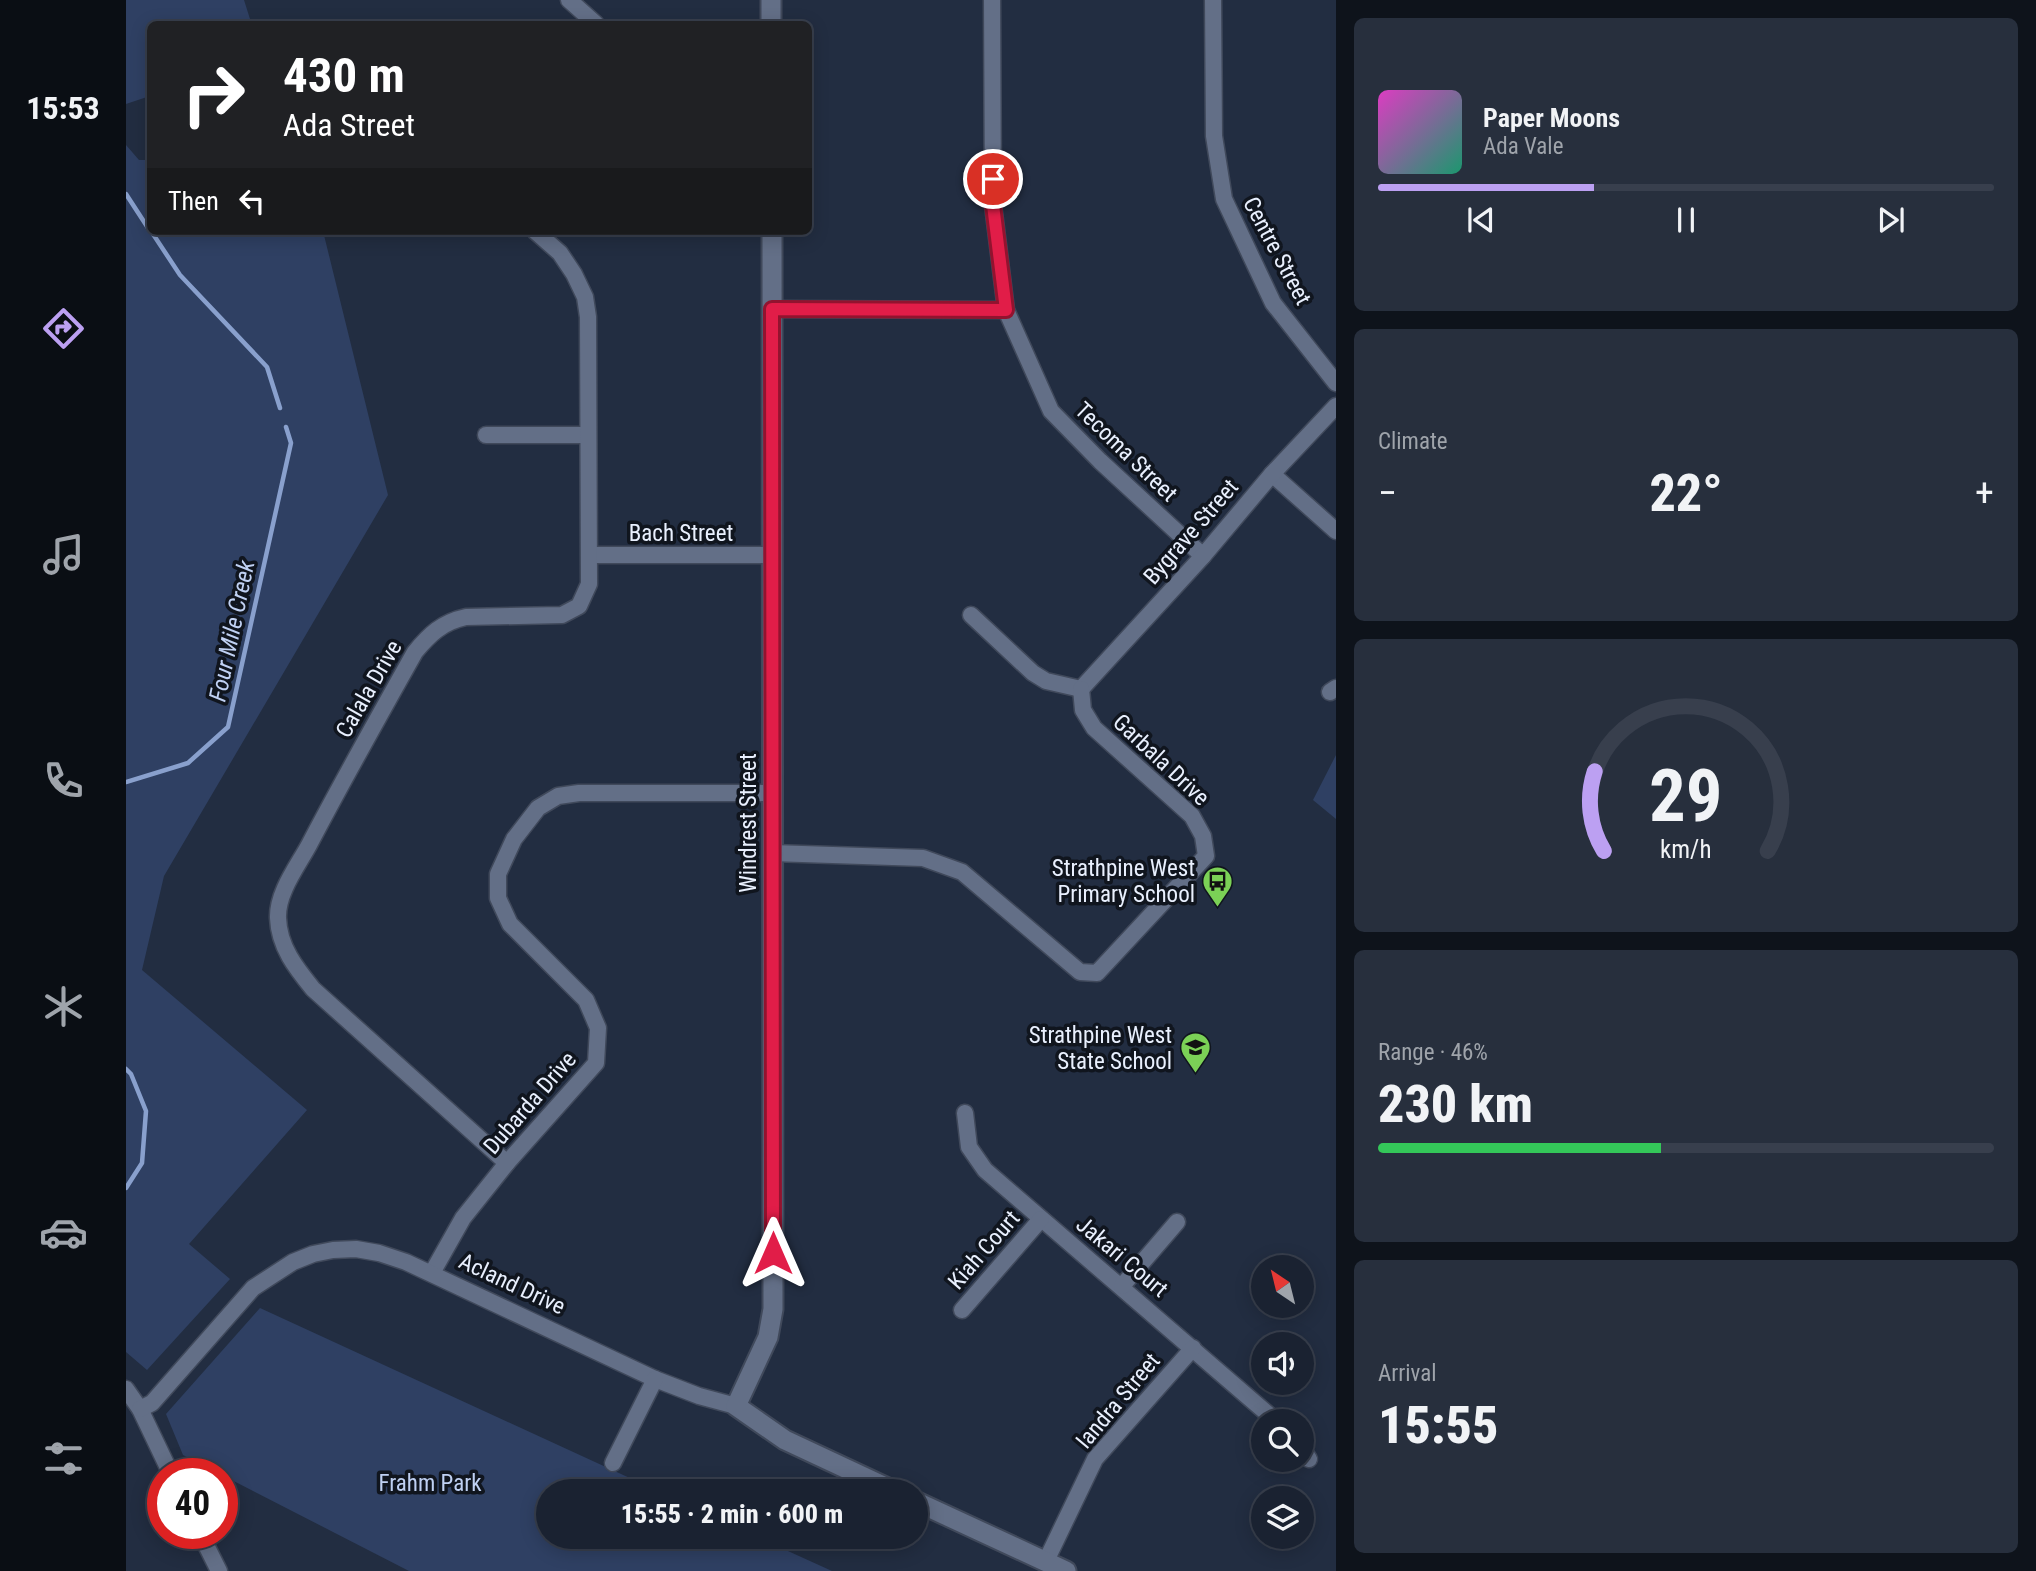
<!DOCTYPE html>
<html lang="en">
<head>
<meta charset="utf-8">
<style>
	body { margin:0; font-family:"Roboto Condensed",sans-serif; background:#272f3d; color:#f1f3f6; height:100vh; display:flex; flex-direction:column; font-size:26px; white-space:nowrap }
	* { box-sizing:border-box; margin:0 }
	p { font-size:23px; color:#9fa4ab }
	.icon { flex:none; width:38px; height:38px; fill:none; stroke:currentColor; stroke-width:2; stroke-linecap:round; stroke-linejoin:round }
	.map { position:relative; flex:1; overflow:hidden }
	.panel { display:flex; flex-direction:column; gap:18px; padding:18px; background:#0e131b; width:700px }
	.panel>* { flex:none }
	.hud { position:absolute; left:21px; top:21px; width:665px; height:214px; border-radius:10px; box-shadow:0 4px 18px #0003,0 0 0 2px #383f4d; background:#202124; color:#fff; overflow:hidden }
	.needle { width:46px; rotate:325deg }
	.tools { position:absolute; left:1125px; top:1255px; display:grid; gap:14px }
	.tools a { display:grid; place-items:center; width:63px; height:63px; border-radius:50%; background:#1a2231; box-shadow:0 4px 18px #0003,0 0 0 2px #383f4d; font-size:35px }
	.speed { position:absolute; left:21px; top:1458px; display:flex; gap:14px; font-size:35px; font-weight:700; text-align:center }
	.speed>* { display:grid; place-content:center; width:91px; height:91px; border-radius:50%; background:#1a2231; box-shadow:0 4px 18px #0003,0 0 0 2px #383f4d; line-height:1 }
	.speed .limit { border:10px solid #d22; background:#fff; color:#111 }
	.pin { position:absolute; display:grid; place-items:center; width:60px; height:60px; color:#fff; margin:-30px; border:4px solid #fff; border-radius:50%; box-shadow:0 2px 7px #0007 }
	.me { position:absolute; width:77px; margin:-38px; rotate:0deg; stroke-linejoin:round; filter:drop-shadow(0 0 5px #0008) }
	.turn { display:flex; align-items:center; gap:24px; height:147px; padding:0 21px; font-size:32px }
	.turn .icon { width:91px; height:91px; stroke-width:2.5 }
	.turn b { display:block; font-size:49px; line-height:60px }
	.then { display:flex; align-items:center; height:66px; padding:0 21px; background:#0003; gap:14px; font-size:26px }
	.big { font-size:52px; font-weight:800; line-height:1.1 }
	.panel .widget { flex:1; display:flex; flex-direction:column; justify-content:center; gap:10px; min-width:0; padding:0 24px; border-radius:10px; background:#272f3d }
	.panel .dial { align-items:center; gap:0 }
	.dial svg { height:182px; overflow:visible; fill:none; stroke:#383f4d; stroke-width:7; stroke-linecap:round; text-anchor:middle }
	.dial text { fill:#f1f3f6; stroke:none }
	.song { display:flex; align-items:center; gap:21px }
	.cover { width:84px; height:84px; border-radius:10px; background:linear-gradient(135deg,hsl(310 70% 55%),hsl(160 70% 35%)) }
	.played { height:7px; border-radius:4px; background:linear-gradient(90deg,#bca0f2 35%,#383f4d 35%) }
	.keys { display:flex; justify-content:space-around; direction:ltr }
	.heat { display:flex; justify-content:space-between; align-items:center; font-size:38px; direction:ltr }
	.charge { height:10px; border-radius:5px; background:linear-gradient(90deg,#34c759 46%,#383f4d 0) }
	.trip { position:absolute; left:410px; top:1479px; width:392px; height:70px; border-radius:35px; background:#1a2231; box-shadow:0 4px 18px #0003,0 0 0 2px #383f4d; font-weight:800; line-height:70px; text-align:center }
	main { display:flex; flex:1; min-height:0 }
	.menu { display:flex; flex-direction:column; width:126px; justify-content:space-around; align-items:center; background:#0a0e14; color:#9fa4ab }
	.menu .icon { width:49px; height:49px }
	.menu .on { color:#bca0f2 }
	.menu b { font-size:32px; color:#f1f3f6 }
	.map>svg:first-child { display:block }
</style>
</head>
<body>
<main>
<nav class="menu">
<b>15:53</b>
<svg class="icon on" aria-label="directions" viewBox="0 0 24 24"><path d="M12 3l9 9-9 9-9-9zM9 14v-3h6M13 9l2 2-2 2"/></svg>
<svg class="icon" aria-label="music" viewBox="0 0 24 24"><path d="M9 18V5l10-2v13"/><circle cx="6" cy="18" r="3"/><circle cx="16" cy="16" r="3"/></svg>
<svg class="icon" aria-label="phone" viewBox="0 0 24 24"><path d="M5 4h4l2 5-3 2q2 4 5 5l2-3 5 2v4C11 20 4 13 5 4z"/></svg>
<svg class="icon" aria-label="climate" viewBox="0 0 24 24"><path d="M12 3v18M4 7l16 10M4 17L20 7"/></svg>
<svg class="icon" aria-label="car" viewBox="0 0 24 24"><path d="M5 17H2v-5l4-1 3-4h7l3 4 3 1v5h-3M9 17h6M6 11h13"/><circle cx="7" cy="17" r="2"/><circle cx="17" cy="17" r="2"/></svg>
<svg class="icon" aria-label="filters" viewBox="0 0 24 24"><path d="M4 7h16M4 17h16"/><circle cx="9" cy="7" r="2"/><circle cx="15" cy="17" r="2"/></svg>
</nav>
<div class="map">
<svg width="1210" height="1571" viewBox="0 0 1210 1571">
	<rect width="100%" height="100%" fill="#222d41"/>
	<g fill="#2f4063">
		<polygon points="0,0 118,0 124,19 122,24 24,24 24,96 0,104"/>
		<polygon points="0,145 13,160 24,160 24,231 197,231 262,495 38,876 16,970 181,1110 63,1244 104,1279 21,1370 0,1352"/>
		<polygon points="1210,755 1210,819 1187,800"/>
		<polygon points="134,1308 532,1491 422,1491 422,1536 631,1537 706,1571 283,1571 57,1455 40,1414"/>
	</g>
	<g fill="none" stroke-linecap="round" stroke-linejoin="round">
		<g stroke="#89a0cd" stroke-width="4.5">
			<polyline points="0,194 24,231"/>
			<polyline points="25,231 54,275 141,367 154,408"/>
			<polyline points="0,782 62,763 102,727 165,443 160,427"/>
			<polyline points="0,1069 5,1074 20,1111 16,1163 0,1188"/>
		</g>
		<defs>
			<g id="minor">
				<polyline points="443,0 470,24"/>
				<polyline points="866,0 867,205 880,310 925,411 974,461 1077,556"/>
				<polyline points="1087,0 1088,136 1098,199 1147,303 1210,383"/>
				<polyline points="646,309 880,310"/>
				<polyline points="360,435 461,435"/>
				<polyline points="1146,474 1210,531"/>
				<polyline points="464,555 647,555"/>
				<polyline points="845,615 907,673 920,681 955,689"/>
				<polyline points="955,689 1077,556 1146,474 1210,406"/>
				<polyline points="1204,692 1210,688"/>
				<polyline points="646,853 797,858 836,872 954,972 971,973 1080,856 1077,836 1066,816 968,728 957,710 955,689"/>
				<polyline points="839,1113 843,1147 859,1170 1150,1421"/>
				<path d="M381,1163L187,989C170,968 153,947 152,918C151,893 171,867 183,845C217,780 253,716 289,652C303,635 316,622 340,617L436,615L453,606L463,584L462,317L459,297L448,274L434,253L409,231"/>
				<polyline points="306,1273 337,1218 381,1163 470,1063 472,1028 460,1000 384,924 372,898 372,874 388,839 412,808 432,796 453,793 646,793"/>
				<polyline points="996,1286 1051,1222"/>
				<polyline points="836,1310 915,1219"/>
				<polyline points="0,1389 14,1409 45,1474"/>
				<polyline points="14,1409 26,1403 127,1288 167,1262 187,1254 207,1250 230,1249 253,1253 280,1262 529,1379 573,1396 610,1406"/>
				<polyline points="1176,1448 1183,1459"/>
				<polyline points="487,1463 529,1379"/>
				<polyline points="74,1533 93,1571"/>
				<polyline points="920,1561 969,1459 1067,1348"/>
			</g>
			<g id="tertiary">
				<polyline points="645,24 645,0"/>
				<polyline points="646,231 647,1309 642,1337 610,1406 659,1440 768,1491"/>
				<polyline points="789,1501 940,1571"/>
			</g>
		</defs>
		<use href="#minor" stroke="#40495b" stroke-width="19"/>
		<use href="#tertiary" stroke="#40495b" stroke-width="23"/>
		<use href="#minor" stroke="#636f87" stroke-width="16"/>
		<use href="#tertiary" stroke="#636f87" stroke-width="19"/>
	</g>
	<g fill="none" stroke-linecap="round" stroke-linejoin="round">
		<defs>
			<polyline id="route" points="647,1253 646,309 880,310 867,205 867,179"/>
		</defs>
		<use href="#route" stroke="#92132f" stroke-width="18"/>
		<use href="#route" stroke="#e11d48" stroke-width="12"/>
	</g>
	<defs>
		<symbol id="bus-pin" viewBox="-11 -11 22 30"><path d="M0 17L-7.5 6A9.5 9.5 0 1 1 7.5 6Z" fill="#7bd156" stroke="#10151e"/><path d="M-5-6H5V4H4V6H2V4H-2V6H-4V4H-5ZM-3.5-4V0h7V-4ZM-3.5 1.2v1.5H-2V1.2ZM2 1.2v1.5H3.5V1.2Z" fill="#111"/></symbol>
		<symbol id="school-pin" viewBox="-11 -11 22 30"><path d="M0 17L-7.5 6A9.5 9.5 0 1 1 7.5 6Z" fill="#7bd156" stroke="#10151e"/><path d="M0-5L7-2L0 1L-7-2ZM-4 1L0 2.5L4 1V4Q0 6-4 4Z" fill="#111"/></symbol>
	</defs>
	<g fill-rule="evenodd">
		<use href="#bus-pin" x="1074" y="864" width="35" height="47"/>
		<use href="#school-pin" x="1052" y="1030" width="35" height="47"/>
	</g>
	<g text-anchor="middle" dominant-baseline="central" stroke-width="7" stroke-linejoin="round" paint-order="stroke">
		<g font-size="23" fill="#e9f0fe" stroke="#10151e">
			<text transform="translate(1151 251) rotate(62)">Centre Street</text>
			<text transform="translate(1000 452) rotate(44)">Tecoma Street</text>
			<text transform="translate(1065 532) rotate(-49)">Bygrave Street</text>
			<text x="555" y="533">Bach Street</text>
			<text transform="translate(243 689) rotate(-60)">Calala Drive</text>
			<text transform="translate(1035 760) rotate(43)">Garbala Drive</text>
			<text transform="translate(622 823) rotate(-90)">Windrest Street</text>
			<text transform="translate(404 1103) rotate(-49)">Dubarda Drive</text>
			<text transform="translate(858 1250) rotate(-49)">Kiah Court</text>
			<text transform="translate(996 1257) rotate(40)">Jakari Court</text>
			<text transform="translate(386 1284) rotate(25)">Acland Drive</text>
			<text transform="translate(992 1401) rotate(-50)">Iandra Street</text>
		</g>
		<g font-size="23" fill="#e9f0fe" stroke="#10151e" text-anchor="end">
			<text x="1069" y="868">Strathpine West<tspan x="1069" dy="26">Primary School</tspan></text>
			<text x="1046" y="1035">Strathpine West<tspan x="1046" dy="26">State School</tspan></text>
		</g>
		<g font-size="23" fill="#bfd0f2" stroke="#10151e">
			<text x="304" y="1483">Frahm Park</text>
		</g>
		<g font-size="24" font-style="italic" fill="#c0d1f3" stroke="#10151e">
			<text transform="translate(106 631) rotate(-78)">Four Mile Creek</text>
		</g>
	</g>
</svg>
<div class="tools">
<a><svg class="needle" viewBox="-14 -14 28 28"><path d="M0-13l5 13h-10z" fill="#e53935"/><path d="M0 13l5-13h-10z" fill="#9fa4ab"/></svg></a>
<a><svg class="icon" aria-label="sound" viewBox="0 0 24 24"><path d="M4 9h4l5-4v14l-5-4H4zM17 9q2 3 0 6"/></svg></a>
<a><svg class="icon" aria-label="search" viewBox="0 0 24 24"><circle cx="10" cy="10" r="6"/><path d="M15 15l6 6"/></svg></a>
<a><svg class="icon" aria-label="layers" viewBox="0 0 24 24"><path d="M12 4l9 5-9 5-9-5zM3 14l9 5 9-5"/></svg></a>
</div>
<div class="speed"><div class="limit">40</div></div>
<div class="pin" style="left:867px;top:179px;background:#d93025"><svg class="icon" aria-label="arrive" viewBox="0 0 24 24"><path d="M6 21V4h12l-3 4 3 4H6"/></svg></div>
<svg class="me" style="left:647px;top:1253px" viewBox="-20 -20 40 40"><path d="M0-17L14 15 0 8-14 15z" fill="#e11d48" stroke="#fff" stroke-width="4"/></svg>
<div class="trip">15:55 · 2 min · 600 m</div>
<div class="hud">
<div class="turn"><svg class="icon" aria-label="right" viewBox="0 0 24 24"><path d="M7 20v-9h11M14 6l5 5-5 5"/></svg><div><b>430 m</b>Ada Street</div></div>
<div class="then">Then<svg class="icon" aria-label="left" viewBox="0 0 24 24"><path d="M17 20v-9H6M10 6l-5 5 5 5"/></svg></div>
</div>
</div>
<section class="panel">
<div class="widget">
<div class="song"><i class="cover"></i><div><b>Paper Moons</b><p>Ada Vale</p></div></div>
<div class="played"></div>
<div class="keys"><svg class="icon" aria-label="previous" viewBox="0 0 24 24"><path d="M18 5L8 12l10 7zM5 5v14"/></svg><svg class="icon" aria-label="pause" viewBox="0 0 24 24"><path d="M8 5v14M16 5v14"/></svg><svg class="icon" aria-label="next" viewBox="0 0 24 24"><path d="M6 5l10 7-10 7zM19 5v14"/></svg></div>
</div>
<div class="widget"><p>Climate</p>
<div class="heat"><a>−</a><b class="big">22°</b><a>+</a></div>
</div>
<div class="widget dial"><svg viewBox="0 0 100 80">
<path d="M14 69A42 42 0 1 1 86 69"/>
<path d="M14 69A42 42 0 0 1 10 34" stroke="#bca0f2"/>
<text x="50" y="56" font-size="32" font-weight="700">29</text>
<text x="50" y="72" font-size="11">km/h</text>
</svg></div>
<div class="widget"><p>Range · 46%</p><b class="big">230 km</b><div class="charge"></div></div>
<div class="widget"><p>Arrival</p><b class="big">15:55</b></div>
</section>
</main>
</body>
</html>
